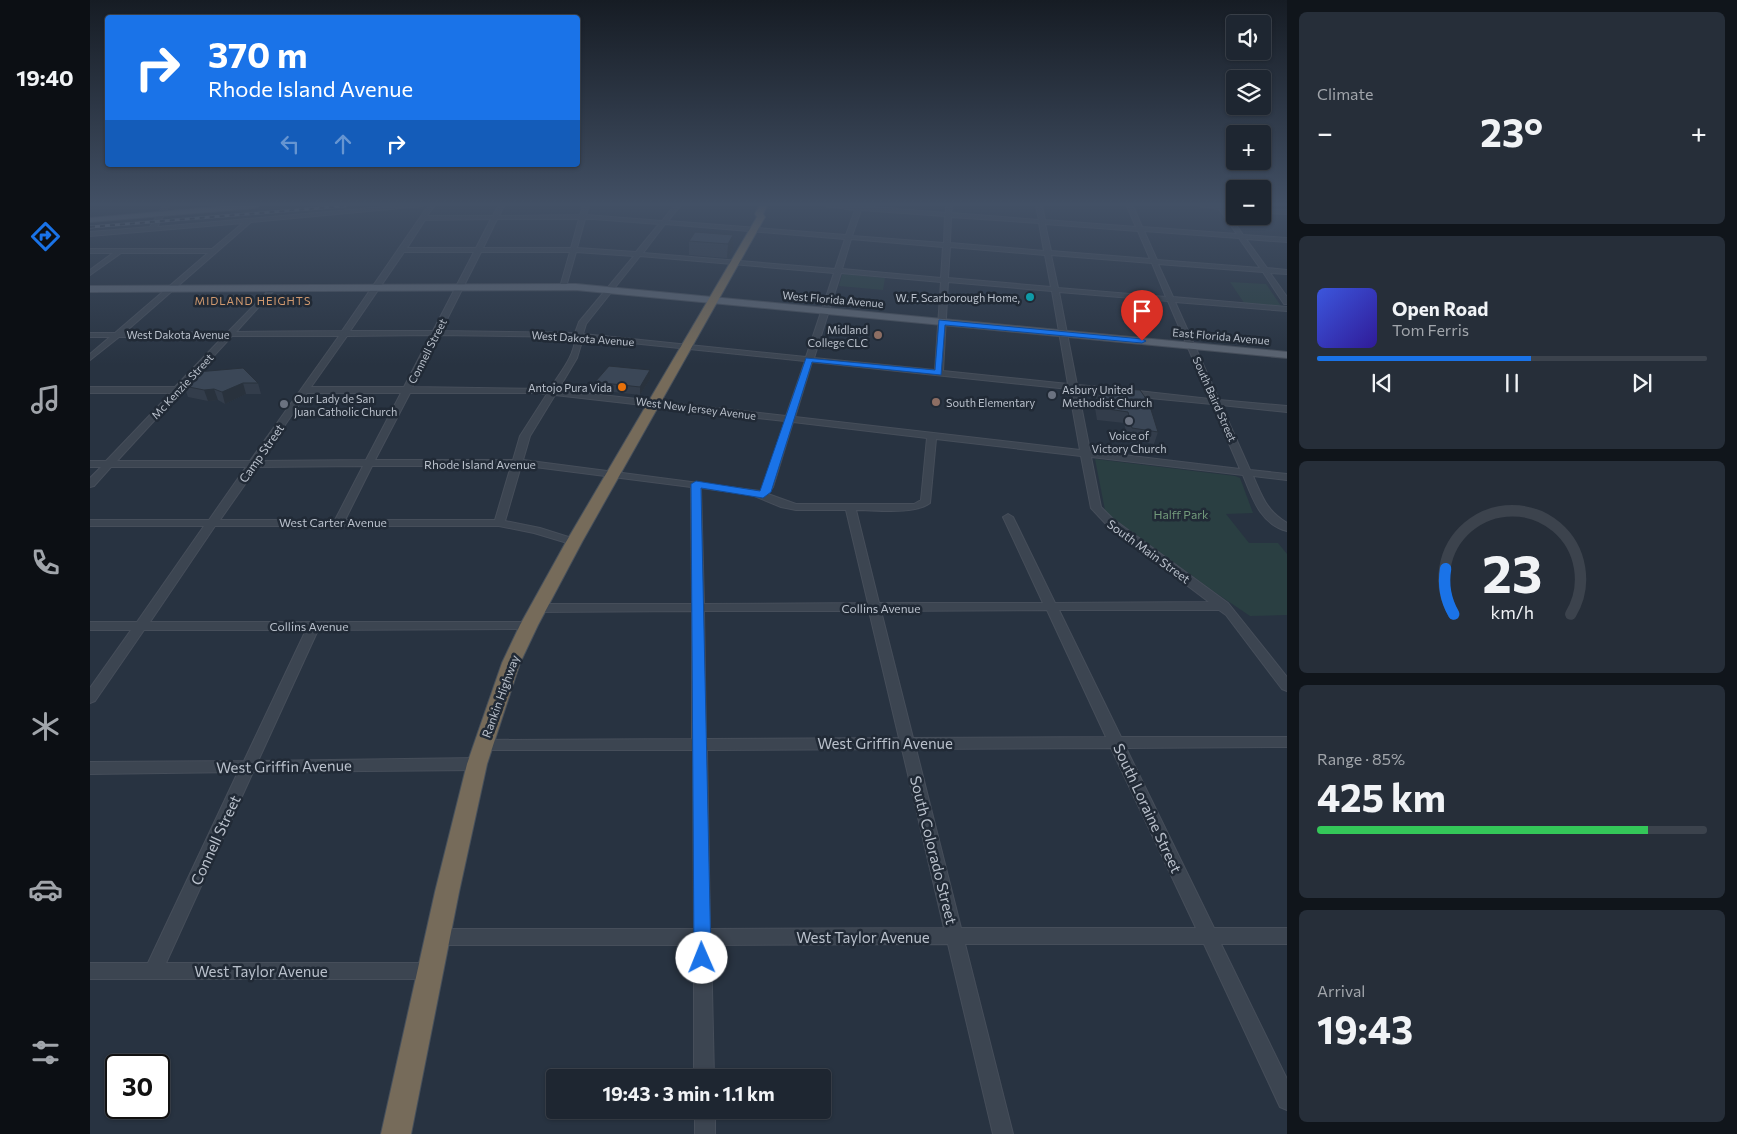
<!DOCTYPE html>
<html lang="en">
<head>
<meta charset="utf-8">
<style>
	body { margin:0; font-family:Commissioner,sans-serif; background:#262e39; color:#f1f3f6; height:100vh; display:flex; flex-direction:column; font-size:19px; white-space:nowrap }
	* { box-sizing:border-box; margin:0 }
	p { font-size:16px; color:#a1a5ab }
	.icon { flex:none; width:28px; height:28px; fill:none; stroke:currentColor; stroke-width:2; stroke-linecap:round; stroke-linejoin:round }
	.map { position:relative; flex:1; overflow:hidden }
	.side { display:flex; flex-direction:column; gap:12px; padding:12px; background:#10151b; width:450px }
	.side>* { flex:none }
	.hud { position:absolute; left:15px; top:15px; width:475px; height:152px; border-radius:5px; box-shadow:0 1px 4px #0004,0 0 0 1px #3c434d; background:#1a73e8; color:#fff; overflow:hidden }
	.tools { position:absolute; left:1136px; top:15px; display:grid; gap:10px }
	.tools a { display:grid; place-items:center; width:45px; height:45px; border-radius:5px; background:#1e2631; box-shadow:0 1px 4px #0004,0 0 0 1px #3c434d; font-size:25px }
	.speed { position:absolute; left:15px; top:1054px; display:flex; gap:10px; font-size:25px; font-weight:700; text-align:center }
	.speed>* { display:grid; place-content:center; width:65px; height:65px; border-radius:50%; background:#1e2631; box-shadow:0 1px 4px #0004,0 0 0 1px #3c434d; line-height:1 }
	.speed .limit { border:2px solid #111; border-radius:8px; background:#fff; color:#111 }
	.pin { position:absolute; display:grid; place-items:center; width:42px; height:42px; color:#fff; margin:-51px -21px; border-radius:50% 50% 50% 0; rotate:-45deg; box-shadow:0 0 5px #0007 }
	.pin .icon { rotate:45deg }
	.me { position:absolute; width:55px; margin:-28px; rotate:359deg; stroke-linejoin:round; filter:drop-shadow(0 0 4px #0008) }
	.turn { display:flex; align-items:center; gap:18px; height:105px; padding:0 20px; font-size:22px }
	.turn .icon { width:65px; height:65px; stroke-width:2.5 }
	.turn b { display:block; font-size:35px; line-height:42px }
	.lanes { display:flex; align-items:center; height:48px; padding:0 20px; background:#0003; justify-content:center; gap:25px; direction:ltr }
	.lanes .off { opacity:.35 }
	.big { font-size:38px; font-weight:700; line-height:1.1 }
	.side .widget { flex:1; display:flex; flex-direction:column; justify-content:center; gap:8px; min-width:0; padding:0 18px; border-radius:8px; background:#262e39 }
	.side .dial { align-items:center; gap:0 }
	.dial svg { height:130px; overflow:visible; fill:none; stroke:#3c434d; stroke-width:7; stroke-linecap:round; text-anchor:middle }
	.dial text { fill:#f1f3f6; stroke:none }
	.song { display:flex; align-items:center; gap:15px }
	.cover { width:60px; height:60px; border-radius:8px; background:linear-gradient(135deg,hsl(230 70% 55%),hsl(250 70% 35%)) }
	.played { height:5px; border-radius:2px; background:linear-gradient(90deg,#1a73e8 55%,#3c434d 55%) }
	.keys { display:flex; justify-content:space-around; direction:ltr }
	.heat { display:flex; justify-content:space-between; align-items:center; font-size:28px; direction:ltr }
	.charge { height:8px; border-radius:4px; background:linear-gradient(90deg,#34c759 85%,#3c434d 0) }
	.trip { position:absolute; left:456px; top:1069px; width:285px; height:50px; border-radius:5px; background:#1e2631; box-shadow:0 1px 4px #0004,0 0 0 1px #3c434d; font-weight:700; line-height:50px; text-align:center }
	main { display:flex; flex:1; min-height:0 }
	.tabs { display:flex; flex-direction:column; width:90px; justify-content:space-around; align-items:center; background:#0c0f14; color:#a1a5ab }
	.tabs .icon { width:35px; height:35px }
	.tabs .active { color:#1a73e8 }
	.tabs b { font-size:22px; color:#f1f3f6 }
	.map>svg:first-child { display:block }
</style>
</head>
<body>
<main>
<nav class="tabs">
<b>19:40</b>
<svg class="icon active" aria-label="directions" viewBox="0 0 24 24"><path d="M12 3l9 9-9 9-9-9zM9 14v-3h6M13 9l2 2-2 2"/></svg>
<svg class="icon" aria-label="music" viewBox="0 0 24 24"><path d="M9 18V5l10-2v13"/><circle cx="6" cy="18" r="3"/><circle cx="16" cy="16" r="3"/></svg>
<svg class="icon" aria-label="phone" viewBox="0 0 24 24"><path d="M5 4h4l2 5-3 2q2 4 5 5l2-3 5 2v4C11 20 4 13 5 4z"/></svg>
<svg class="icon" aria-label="climate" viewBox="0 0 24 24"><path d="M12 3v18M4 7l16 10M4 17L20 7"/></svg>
<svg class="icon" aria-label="car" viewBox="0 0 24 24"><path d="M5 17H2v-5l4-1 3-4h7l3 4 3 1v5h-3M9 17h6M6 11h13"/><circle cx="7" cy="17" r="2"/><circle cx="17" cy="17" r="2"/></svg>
<svg class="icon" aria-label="filters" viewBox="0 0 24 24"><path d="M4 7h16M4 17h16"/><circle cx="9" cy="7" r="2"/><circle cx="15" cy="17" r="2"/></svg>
</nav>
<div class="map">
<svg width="1197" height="1134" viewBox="0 0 1197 1134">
	<rect width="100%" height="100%" fill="#283341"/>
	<g fill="#2a3f42">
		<polygon points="754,274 795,278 793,290 749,286 752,275"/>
		<polygon points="1140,282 1176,284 1191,306 1154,303"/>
		<polygon points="1005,459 1145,476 1150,478 1163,513 1136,514 1159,543 1188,543 1197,554 1197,615 1160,616 1123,591 1020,516 1015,510"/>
	</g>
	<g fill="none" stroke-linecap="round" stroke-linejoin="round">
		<defs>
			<g id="minor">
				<path d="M73,206H79L67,227L305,206H332L161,222L34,333L138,332L183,286L185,287V289L146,332L252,331L338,206H344L337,216H403L408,206H414L409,216L490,215L493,206H499L496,215L572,221L584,206H590L578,221L756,235L765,210L735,206H772L856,213V206H862L861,213L949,220L946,206H952L955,220L1046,227L1037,206H1043L1052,227L1147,234L1129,209L1109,206L1145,207V211L1136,210L1153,235L1197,238V242L1156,239L1177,268L1197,270V274L1180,273L1197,297V304H1194L1173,272L1068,264L1083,297L1197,307V311L1085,302L1129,400L1197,406V412L1131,405L1160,470L1197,474V480L1163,476C1173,498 1176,510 1197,523V531C1170,524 1162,497 1153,475L1001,457L1011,507L1023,519L1138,603L1197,677V691L1192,689L1136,615L1129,610H969L1031,737H1197V747L1036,748L1124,928H1197V944H1131L1197,1079V1110L1190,1107L1114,944H875L923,1134H903L858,944L621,945L624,1078H604V945H348L342,943L339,937L342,931L348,929H604L603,750H393L388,749L386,745L388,741L393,740L602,739V611L448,612L442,608L448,604H602L601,487L437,466H431L415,521L450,528L488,540L489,542L488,544L484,545L444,533L409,526H125L60,622H443L445,625L443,628L439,629L228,630L168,761L387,758L392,760L394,764L392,768L387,770L163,772L76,963H342L348,965L351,971L348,977L342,979H0V963H58L148,772L0,774V762L154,761L216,630H54L5,701L0,703V688L41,630H0V622H47L114,526H0V520H119L156,467H21L4,486L0,487V478L11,467H0V461H16L81,393H0V387H85L133,337H29L0,360V354L20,337H0V333H25L118,253H31L0,275V270L23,253H0V249H122L153,223L0,236V232L60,227ZM771,210L855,216L854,243L762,236ZM861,217L949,223L954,251L860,243ZM401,219L386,248H317L335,220ZM407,219H489L481,248H393ZM495,219H503L569,224L546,252L487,248ZM575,224L755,239L745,269L553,253ZM955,224L1048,231L1060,259L961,251ZM1054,231L1149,238L1170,268L1067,260ZM761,239L853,247L851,278L752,269ZM860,247L955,255L961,287L858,278ZM314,252H384L343,331H260ZM391,252H480L470,287L473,289L476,287L486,252L544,256L489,322L485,333L351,331ZM961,255L1062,263L1076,297L968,288ZM550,256L744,273L716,357L493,334L496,324ZM751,273L851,282L845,370L724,358ZM858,282L962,291L978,384L853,371ZM969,292L1078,301L1120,399L1039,390L1035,393L1039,396L1122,404L1150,469L1000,451L988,390L1023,394L1027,391L1023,388L987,385ZM341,335L314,387H221L257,336ZM349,335L482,337L485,338C485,356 469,374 460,389L322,387ZM142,336H249L160,461H27ZM493,338L715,361L696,416L468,390L487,358ZM722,362L979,389L990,450L705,417ZM217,393H311L276,460L170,461ZM320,393H447L457,394L430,436L423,460H285ZM465,395L695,421L673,487L670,491L433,460L440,436ZM703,422L837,438L831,500L824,504H706L678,494L683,487ZM846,439L991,456L1001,508L1015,523L1119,602L965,603L923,517L918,514L913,517L953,603H789L766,510C786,510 824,515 840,503ZM273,466L245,520H130L167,467ZM282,466H421L405,520H255ZM611,488L662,495L691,507L706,510H756L778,603L614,604ZM957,610L1016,737L823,738L791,611ZM614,611H779L809,738L616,739ZM1021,748L1106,928H871L826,749ZM812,749L854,928L620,929L617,750Z"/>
				<polygon points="1172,209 1197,210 1197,214 1172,213"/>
				<rect x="605" y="1110" width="20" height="24"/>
			</g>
			<g id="major">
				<polygon points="135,206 169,206 166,208 0,222 0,218"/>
				<polygon points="486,284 1197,352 1197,358 486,290 0,292 0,286"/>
			</g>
			<polygon id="highway" points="669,206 677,206 673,214 675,217 492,542 448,625 430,663 397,764 369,892 321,1134 291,1134 345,892 377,764 412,663 430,625 476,542 667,217 665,214"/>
		</defs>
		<use href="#minor" stroke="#464e5a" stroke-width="2"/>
		<use href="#major" stroke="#464e5a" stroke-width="2"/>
		<use href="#highway" stroke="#47505b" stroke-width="2"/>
		<use href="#minor" fill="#3c4551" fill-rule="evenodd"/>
		<use href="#major" fill="#5b6471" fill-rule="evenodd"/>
		<use href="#highway" fill="#766b5a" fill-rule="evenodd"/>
		<defs>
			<polyline id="rail" points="0,227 255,206"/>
		</defs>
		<use href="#rail" stroke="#5f6977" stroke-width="3"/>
		<use href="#rail" stroke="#212a36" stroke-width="2" stroke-dasharray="5" stroke-linecap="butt"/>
	</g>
	<g fill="#333d4b">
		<polygon points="643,235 643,249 637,258 599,255 599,241"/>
		<polygon points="560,370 560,379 550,395 506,390 505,382"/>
		<polygon points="104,379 168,383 171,394 156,394 135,404 128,400 118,401 98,397 94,386"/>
		<polygon points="1009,388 1068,432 1064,444 1038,440 1034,423 1007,420 1005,408 1006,399"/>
	</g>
	<g fill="#29323d">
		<polygon points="643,235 643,249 637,258 638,244"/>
		<polygon points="560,370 560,379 550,395 550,387"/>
		<polygon points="153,383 156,394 135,404 132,392"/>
		<polygon points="124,389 128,400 118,401 114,390"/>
	</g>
	<g fill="#3b4757" stroke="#29323d">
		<polygon points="605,232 643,235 638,244 599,241"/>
		<polygon points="519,366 560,370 550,387 505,382"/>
		<polygon points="153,368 168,383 153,383 132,392 124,389 114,390 94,386 104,379 107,372"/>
		<polygon points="1009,388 1050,390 1059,403 1068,432 1042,428 1038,412 1011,408 1008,397"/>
	</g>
	<linearGradient id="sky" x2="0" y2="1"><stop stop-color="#161c24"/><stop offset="0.56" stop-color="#425065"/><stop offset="1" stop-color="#425065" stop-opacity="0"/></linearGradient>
	<rect width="1197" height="365" fill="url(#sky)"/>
	<polygon fill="#1a73e8" stroke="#114b97" points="849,320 1052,339 1056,341 1052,343 855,325 851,375 722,362 681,492 673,498 611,488 621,958 619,963 612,966 606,963 604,958 601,484 606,481 670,491 716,358 845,370"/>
	<circle fill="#0f9aa8" stroke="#212a36" stroke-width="2" cx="940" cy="297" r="5"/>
	<g fill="#8d6e63" stroke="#212a36" stroke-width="2">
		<circle cx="788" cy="335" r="5"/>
		<circle cx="846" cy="402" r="5"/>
	</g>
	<circle fill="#e8710a" stroke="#212a36" stroke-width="2" cx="532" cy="387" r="5"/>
	<g fill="#6b7280" stroke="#212a36" stroke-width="2">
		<circle cx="962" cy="395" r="5"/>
		<circle cx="194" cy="404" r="5"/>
		<circle cx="1039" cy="421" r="5"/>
	</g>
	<g text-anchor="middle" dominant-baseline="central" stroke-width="5" stroke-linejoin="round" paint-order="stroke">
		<g font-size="11" fill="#b9c0cb" stroke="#212a36" text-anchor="end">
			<text x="930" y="297">W. F. Scarborough Home,</text>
			<text x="778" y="329">Midland<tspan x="778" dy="13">College CLC</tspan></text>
			<text x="522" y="387">Antojo Pura Vida</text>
			<text x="972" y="389" text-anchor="start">Asbury United<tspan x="972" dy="13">Methodist Church</tspan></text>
			<text x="204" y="398" text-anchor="start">Our Lady de San<tspan x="204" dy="13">Juan Catholic Church</tspan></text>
			<text x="856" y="402" text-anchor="start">South Elementary</text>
			<text x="1039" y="435" text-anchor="middle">Voice of<tspan x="1039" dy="13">Victory Church</tspan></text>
		</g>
		<g font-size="11" fill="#b9c0cb" stroke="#212a36">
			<text transform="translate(743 299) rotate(5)">West Florida Avenue</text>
			<text x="88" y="334">West Dakota Avenue</text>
			<text transform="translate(1131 336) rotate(5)">East Florida Avenue</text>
			<text transform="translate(493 338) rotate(4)">West Dakota Avenue</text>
			<text transform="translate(337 351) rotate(-63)">Connell Street</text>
			<text transform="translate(92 386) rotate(-47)">Mc Kenzie Street</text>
			<text transform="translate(1125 399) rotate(66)">South Baird Street</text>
			<text transform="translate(606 408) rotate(7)">West New Jersey Avenue</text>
		</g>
		<g font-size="11" letter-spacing="1" fill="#d0996f" stroke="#212a36">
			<text x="163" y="300">MIDLAND HEIGHTS</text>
		</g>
		<g font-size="12" fill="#b9c0cb" stroke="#212a36">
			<text transform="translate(171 453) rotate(-55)">Camp Street</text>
			<text x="390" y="464">Rhode Island Avenue</text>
			<text x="243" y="522">West Carter Avenue</text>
			<text transform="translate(1059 551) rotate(36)">South Main Street</text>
			<text x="791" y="608">Collins Avenue</text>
			<text x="219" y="626">Collins Avenue</text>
			<text transform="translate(410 696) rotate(-70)">Rankin Highway</text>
		</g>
		<g font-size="12" fill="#729a7b" stroke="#212a36">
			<text x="1091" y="514">Halff Park</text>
		</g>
		<g font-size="15" fill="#b9c0cb" stroke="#212a36">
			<text x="795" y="743">West Griffin Avenue</text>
			<text transform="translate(194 766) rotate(-1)">West Griffin Avenue</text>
			<text transform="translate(1058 808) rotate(65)">South Loraine Street</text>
			<text transform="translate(125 840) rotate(-65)">Connell Street</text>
			<text transform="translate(844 850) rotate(76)">South Colorado Street</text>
			<text x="773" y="937">West Taylor Avenue</text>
			<text x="171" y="971">West Taylor Avenue</text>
		</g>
	</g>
</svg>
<div class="tools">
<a><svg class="icon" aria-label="sound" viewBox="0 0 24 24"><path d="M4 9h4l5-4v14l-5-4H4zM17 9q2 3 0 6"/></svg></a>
<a><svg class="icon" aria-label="layers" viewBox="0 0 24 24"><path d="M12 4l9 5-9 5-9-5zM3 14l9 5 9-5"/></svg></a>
<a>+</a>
<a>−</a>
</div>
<div class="speed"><div class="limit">30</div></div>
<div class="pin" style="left:1052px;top:341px;background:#d93025"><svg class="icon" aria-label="arrive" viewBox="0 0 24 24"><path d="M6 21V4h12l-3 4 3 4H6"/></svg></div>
<svg class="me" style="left:612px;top:958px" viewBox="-20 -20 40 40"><circle r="19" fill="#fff"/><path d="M0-13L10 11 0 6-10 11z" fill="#1a73e8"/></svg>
<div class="trip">19:43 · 3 min · 1.1 km</div>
<div class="hud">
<div class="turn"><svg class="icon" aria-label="right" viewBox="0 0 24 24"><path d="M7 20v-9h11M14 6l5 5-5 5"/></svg><div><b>370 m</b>Rhode Island Avenue</div></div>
<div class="lanes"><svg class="icon off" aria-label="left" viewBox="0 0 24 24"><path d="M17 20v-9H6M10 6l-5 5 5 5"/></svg><svg class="icon off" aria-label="ahead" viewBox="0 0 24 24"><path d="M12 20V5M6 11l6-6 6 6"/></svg><svg class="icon" aria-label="right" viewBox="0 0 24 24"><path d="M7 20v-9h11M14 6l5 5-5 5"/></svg></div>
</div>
</div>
<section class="side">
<div class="widget"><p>Climate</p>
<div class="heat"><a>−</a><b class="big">23°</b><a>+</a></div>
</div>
<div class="widget">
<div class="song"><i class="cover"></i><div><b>Open Road</b><p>Tom Ferris</p></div></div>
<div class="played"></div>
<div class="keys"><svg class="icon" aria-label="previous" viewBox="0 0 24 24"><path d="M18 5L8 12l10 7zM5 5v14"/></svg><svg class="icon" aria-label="pause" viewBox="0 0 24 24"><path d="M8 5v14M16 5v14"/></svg><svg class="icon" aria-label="next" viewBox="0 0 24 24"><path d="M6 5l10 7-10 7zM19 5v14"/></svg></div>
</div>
<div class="widget dial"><svg viewBox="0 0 100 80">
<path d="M14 69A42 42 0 1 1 86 69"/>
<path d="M14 69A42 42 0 0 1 9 41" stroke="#1a73e8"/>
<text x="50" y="56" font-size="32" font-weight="700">23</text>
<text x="50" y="72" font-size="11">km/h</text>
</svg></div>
<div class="widget"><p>Range · 85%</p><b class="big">425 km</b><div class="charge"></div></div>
<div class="widget"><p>Arrival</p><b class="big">19:43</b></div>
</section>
</main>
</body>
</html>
